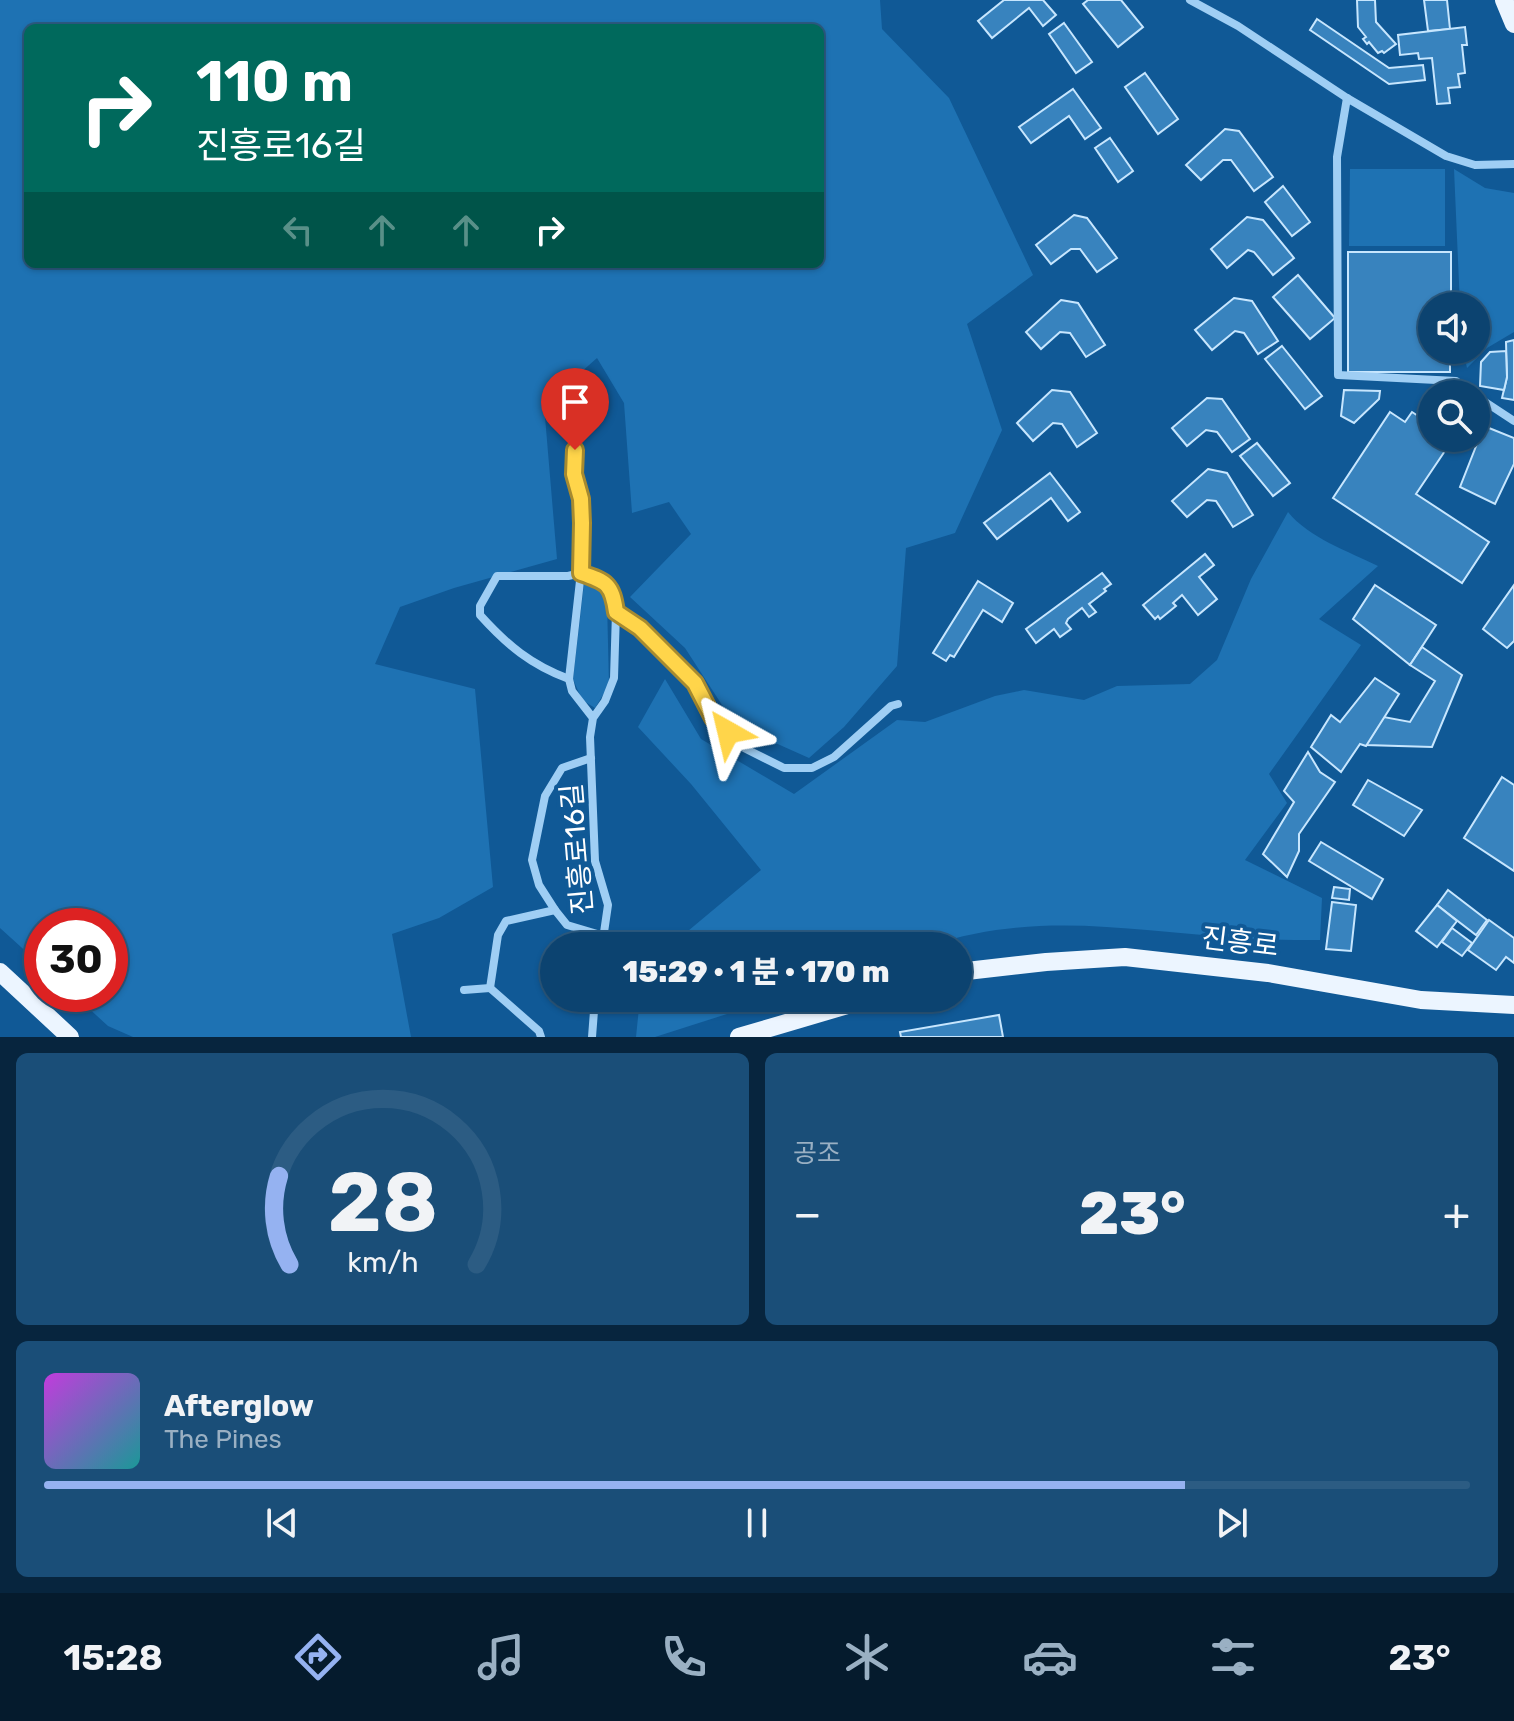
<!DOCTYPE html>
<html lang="ko">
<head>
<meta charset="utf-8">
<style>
	body { margin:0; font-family:Rubik,"Noto Sans KR",sans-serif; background:#1a4e78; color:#f1f3f6; height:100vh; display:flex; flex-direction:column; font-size:30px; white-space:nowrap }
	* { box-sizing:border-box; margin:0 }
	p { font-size:26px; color:#9ab0c3 }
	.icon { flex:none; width:44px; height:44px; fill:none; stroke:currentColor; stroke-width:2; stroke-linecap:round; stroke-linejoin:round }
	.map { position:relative; height:1037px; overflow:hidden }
	.sheet { display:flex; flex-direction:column; gap:16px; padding:16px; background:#07253e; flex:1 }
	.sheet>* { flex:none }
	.hud { position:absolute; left:24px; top:24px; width:800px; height:244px; border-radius:12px; box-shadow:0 2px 6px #0004,0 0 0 2px #2c5c83; background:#00695c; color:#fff; overflow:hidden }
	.tools { position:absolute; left:1418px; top:292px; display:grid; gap:16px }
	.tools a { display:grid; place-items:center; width:72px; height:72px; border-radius:50%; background:#0c4370; box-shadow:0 2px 6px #0004,0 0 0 2px #2c5c83; font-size:40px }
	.speed { position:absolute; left:24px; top:908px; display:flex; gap:16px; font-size:40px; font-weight:700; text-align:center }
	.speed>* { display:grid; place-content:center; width:104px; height:104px; border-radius:50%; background:#0c4370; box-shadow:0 2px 6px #0004,0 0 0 2px #2c5c83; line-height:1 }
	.speed .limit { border:12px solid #d22; background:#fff; color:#111 }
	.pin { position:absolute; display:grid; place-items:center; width:68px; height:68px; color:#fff; margin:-82px -34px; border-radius:50% 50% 50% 0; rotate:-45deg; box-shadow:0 0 8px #0007 }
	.pin .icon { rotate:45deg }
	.me { position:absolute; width:88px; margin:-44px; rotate:323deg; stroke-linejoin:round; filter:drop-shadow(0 0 6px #0008) }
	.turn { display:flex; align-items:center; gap:28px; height:168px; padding:0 40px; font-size:36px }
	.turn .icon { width:104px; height:104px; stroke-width:2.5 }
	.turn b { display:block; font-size:56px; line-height:68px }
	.lanes { display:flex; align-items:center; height:76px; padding:0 40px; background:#0003; justify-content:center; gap:40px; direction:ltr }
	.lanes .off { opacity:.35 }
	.big { font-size:60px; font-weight:800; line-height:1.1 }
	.sheet .tile { flex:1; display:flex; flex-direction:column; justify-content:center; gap:12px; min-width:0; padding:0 28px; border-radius:12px; background:#1a4e78 }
	.sheet .dial { align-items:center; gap:0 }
	.dial svg { height:208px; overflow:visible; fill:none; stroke:#2c5c83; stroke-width:7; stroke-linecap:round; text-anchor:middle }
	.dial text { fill:#f1f3f6; stroke:none }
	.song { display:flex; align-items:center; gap:24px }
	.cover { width:96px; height:96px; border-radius:12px; background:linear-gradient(135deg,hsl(290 70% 55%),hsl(180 70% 35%)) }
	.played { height:8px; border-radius:4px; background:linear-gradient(90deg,#95b2f1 80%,#2c5c83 80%) }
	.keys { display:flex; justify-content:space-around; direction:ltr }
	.heat { display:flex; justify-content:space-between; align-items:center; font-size:44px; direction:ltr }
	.sheet .tiles { flex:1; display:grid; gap:16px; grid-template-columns:1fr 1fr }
	.tile:last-child { grid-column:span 2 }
	.trip { position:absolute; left:540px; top:932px; width:432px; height:80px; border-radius:40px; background:#0c4370; box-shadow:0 2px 6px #0004,0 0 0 2px #2c5c83; font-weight:800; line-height:80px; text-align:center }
	.menu { display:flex; height:128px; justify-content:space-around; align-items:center; background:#051b2d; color:#9ab0c3 }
	.menu .icon { width:56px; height:56px }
	.menu .active { color:#95b2f1 }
	.menu b { font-size:36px; color:#f1f3f6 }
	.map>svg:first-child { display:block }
</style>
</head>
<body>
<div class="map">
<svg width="1514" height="1037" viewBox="0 0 1514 1037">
	<rect width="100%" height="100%" fill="#105996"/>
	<g fill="#1e72b3" fill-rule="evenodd">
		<path d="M0,0H880L882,29L949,98L1033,275L967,324L1002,430L955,533L906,548L897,666L844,727L809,758L735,725L685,648L630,597L691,534L669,502L632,513L624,403L597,358L544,405L557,559L454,588L400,607L375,664L475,689L493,887L439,918L392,934L411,1037H133L108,1026L73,994H110V926H42V966L0,928ZM28,28H820V264H28Z"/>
		<polygon points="1350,169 1445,169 1445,246 1349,246"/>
		<polygon points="1454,169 1485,188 1514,193 1514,332 1487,348 1467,368 1463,350 1476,350 1476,306 1460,306"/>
		<path d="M1288,512C1309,538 1348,551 1378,566L1319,619L1361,645L1269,774L1287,803L1245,860L1322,898L1320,940C1293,940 1266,940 1240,938C1131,931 1036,910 929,946H670L761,870L691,784L638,727L665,679L701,739L794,794L897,720L925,722L995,696L1024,690L1084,700L1117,686L1190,684L1217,660L1251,579Z"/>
		<polygon points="584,584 600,589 607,602 609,685 595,708 582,700 573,679"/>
		<polygon points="640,998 777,998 655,1037 636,1037"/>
	</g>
	<g fill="#3883be" stroke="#c7e6fe" stroke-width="2">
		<polygon points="1004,0 1043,0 1056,15 1043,26 1029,8 992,38 978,21"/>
		<polygon points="1088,0 1121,0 1143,27 1118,47 1083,4"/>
		<polygon points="1357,0 1375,0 1376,22 1396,44 1384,53 1382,51 1378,53 1369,42 1367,44 1363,39 1366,37 1358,27"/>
		<polygon points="1424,0 1447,0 1450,29 1428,31"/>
		<polygon points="1317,19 1389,68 1423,65 1425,80 1389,84 1310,30"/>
		<polygon points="1064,23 1092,62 1076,73 1049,34"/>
		<polygon points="1465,27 1467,45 1462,45 1465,73 1458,74 1460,87 1448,88 1450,103 1437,104 1432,58 1419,59 1418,53 1400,55 1398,35"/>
		<polygon points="1145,73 1178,119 1158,134 1125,87"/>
		<polygon points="1073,89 1101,128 1085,139 1069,116 1031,143 1019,127"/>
		<polygon points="1225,129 1239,131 1273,177 1254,191 1231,160 1223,160 1201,180 1186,165"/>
		<polygon points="1110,138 1133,171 1118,182 1095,148"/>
		<polygon points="1283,186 1310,222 1292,236 1265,202"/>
		<polygon points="1074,215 1087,218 1117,258 1097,272 1080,249 1071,249 1051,264 1036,245"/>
		<polygon points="1247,217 1263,220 1294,258 1273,275 1254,252 1248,250 1227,268 1211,249"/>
		<polygon points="1348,252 1451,252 1451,299 1432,299 1432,350 1450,350 1450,372 1348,372"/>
		<polygon points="1298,275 1335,318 1310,339 1273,297"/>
		<polygon points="1234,298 1252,301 1278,341 1258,354 1244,333 1235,331 1212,350 1195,330"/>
		<polygon points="1061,300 1078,303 1105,345 1086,357 1070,333 1060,332 1041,349 1026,332"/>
		<polygon points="1514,340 1514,400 1502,398 1507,377 1506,342"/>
		<polygon points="1282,346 1322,396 1305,409 1265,359"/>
		<polygon points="1506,351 1507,377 1504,390 1480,386 1481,362 1490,352"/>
		<polygon points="1052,390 1070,392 1097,433 1077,447 1062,424 1053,423 1033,441 1017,423"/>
		<polygon points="1344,390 1380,391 1379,399 1354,423 1341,416"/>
		<polygon points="1207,398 1222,399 1250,439 1232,452 1217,432 1206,430 1187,446 1172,428"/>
		<polygon points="1390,412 1405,422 1412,412 1432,425 1432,438 1453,439 1416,494 1489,542 1462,583 1333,498"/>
		<polygon points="1484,426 1514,438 1514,464 1495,504 1460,487"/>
		<polygon points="1257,443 1290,483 1273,496 1240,456"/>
		<polygon points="1208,469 1227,473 1253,515 1233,527 1216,501 1207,500 1187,517 1172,501"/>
		<polygon points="1050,473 1080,512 1068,521 1051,498 997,539 984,523"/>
		<polygon points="1205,554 1214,565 1199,577 1217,599 1198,615 1182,595 1173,603 1176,606 1160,619 1158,616 1155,619 1143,605"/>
		<polygon points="1102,573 1111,584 1104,589 1106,591 1089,604 1096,612 1089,617 1082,608 1068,619 1066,623 1071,629 1060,637 1054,629 1036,643 1026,629"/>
		<polygon points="978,581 1013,603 1002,622 983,610 954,657 950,655 946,661 933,653"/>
		<polygon points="1375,585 1436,625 1410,665 1353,619"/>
		<polygon points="1514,585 1514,641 1507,648 1483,629"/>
		<polygon points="1422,647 1462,675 1432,747 1366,745 1384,717 1410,722 1435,681 1410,665"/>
		<polygon points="1375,678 1399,694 1366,746 1360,744 1341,772 1311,747 1331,715 1340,722"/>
		<polygon points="1308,752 1320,772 1335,782 1299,834 1299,851 1287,877 1263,854 1294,802 1284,791"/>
		<polygon points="1502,777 1514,785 1514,871 1464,838"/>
		<polygon points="1368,780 1422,810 1404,836 1353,805"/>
		<polygon points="1321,842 1383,879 1372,899 1309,861"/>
		<polygon points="1334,887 1350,889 1349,900 1332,898"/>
		<polygon points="1448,890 1487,920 1476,935 1437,905"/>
		<polygon points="1332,902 1356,905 1351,951 1326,949"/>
		<polygon points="1437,905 1457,921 1437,947 1416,931"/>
		<polygon points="1489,920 1514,938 1514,963 1506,957 1496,970 1468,950"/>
		<polygon points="1452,928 1472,943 1462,956 1442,942"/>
		<polygon points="999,1015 1003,1037 901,1037 900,1032"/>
	</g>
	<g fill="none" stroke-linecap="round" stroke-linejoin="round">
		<g stroke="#9fcef4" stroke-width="8">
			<polyline points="1190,0 1238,26 1347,98 1446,156 1475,165 1514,164"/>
			<polyline points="1347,98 1337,157 1338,375 1456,381 1473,394"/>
			<polyline points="1476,396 1514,421"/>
			<polyline points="616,612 640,628 695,683 713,718 742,747 784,768 812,768 834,757 891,706 898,704"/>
			<polyline points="569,679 582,563 581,499 574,474 575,450 586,407"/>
			<path d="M593,718L572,691L569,679C531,665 507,645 480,615V606L497,576H568L581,573L605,582L613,591L616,612L614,678L605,701L593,718L590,737L595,861L608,905L602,946"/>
			<polyline points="591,758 562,768 545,796 532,860 539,885 555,910 567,925 604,936"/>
			<polyline points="490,988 539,1031 541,1037"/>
			<polyline points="464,990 490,988 498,935 506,921 555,910"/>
			<polyline points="592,1037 595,998"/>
		</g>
		<g stroke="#ecf5ff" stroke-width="18">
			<polyline points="1504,0 1514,24"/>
			<polyline points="0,972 70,1037"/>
			<polyline points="958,972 1046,962 1125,957 1268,973 1421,1000 1514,1005"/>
			<polyline points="739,1037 871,998"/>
		</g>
	</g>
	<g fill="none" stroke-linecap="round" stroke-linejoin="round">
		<defs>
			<path id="route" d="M575,450L574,474L581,499L582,523L581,573C607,582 612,584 616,612L640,628L695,683L713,718L728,732"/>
		</defs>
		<use href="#route" stroke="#a68a30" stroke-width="20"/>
		<use href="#route" stroke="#ffd54a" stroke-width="14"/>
	</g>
	<g text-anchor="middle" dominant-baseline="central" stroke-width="8" stroke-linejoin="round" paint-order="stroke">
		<g font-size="28" fill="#fff" stroke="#105996">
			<text transform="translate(577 849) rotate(-95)">진흥로16길</text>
			<text transform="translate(1240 942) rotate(7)">진흥로</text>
		</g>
	</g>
</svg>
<div class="tools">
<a><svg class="icon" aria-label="sound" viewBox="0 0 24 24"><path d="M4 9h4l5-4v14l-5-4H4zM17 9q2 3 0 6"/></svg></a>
<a><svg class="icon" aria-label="search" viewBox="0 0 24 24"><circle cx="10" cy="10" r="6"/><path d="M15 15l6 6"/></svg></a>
</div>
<div class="speed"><div class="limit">30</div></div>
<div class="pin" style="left:575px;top:450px;background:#d93025"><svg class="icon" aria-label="arrive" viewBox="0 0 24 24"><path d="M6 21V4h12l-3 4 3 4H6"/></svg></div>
<svg class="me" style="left:728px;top:732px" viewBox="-20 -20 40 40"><path d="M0-17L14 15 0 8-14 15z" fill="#ffd54a" stroke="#fff" stroke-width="4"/></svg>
<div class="trip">15:29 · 1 분 · 170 m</div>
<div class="hud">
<div class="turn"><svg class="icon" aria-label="right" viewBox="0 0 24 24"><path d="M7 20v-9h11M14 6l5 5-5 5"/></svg><div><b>110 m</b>진흥로16길</div></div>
<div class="lanes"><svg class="icon off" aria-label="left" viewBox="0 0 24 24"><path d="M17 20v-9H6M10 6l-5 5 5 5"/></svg><svg class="icon off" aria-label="ahead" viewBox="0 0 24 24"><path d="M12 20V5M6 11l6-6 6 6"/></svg><svg class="icon off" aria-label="ahead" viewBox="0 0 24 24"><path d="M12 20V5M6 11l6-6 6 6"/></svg><svg class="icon" aria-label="right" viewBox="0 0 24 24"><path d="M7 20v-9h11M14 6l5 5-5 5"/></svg></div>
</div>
</div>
<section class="sheet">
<div class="tiles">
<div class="tile dial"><svg viewBox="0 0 100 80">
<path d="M14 69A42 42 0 1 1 86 69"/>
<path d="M14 69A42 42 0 0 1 10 35" stroke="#95b2f1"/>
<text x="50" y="56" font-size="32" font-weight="700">28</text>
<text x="50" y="72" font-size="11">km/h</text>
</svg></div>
<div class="tile"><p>공조</p>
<div class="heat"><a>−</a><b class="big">23°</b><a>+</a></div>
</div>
<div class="tile">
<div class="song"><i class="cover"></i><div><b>Afterglow</b><p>The Pines</p></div></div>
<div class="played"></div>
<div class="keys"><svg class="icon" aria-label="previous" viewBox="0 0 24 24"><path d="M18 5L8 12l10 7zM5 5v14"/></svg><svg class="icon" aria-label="pause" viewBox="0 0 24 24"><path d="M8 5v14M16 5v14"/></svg><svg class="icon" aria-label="next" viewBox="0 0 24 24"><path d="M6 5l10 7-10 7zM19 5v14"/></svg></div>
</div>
</div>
</section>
<nav class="menu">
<b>15:28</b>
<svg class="icon active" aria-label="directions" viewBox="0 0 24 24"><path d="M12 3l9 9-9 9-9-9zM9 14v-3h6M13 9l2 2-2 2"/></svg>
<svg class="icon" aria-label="music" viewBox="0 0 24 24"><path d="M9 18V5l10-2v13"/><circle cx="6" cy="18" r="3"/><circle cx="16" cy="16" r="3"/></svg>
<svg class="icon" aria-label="phone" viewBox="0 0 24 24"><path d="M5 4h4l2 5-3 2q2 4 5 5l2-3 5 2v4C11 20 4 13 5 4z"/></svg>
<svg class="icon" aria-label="climate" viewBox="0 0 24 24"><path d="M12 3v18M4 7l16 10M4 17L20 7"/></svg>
<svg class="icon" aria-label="car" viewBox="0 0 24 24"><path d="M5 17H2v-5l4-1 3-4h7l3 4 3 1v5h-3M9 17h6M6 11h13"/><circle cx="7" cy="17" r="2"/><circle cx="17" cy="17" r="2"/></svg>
<svg class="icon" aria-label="filters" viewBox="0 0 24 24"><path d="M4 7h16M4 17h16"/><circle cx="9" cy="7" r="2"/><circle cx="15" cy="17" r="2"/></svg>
<b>23°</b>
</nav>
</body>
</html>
